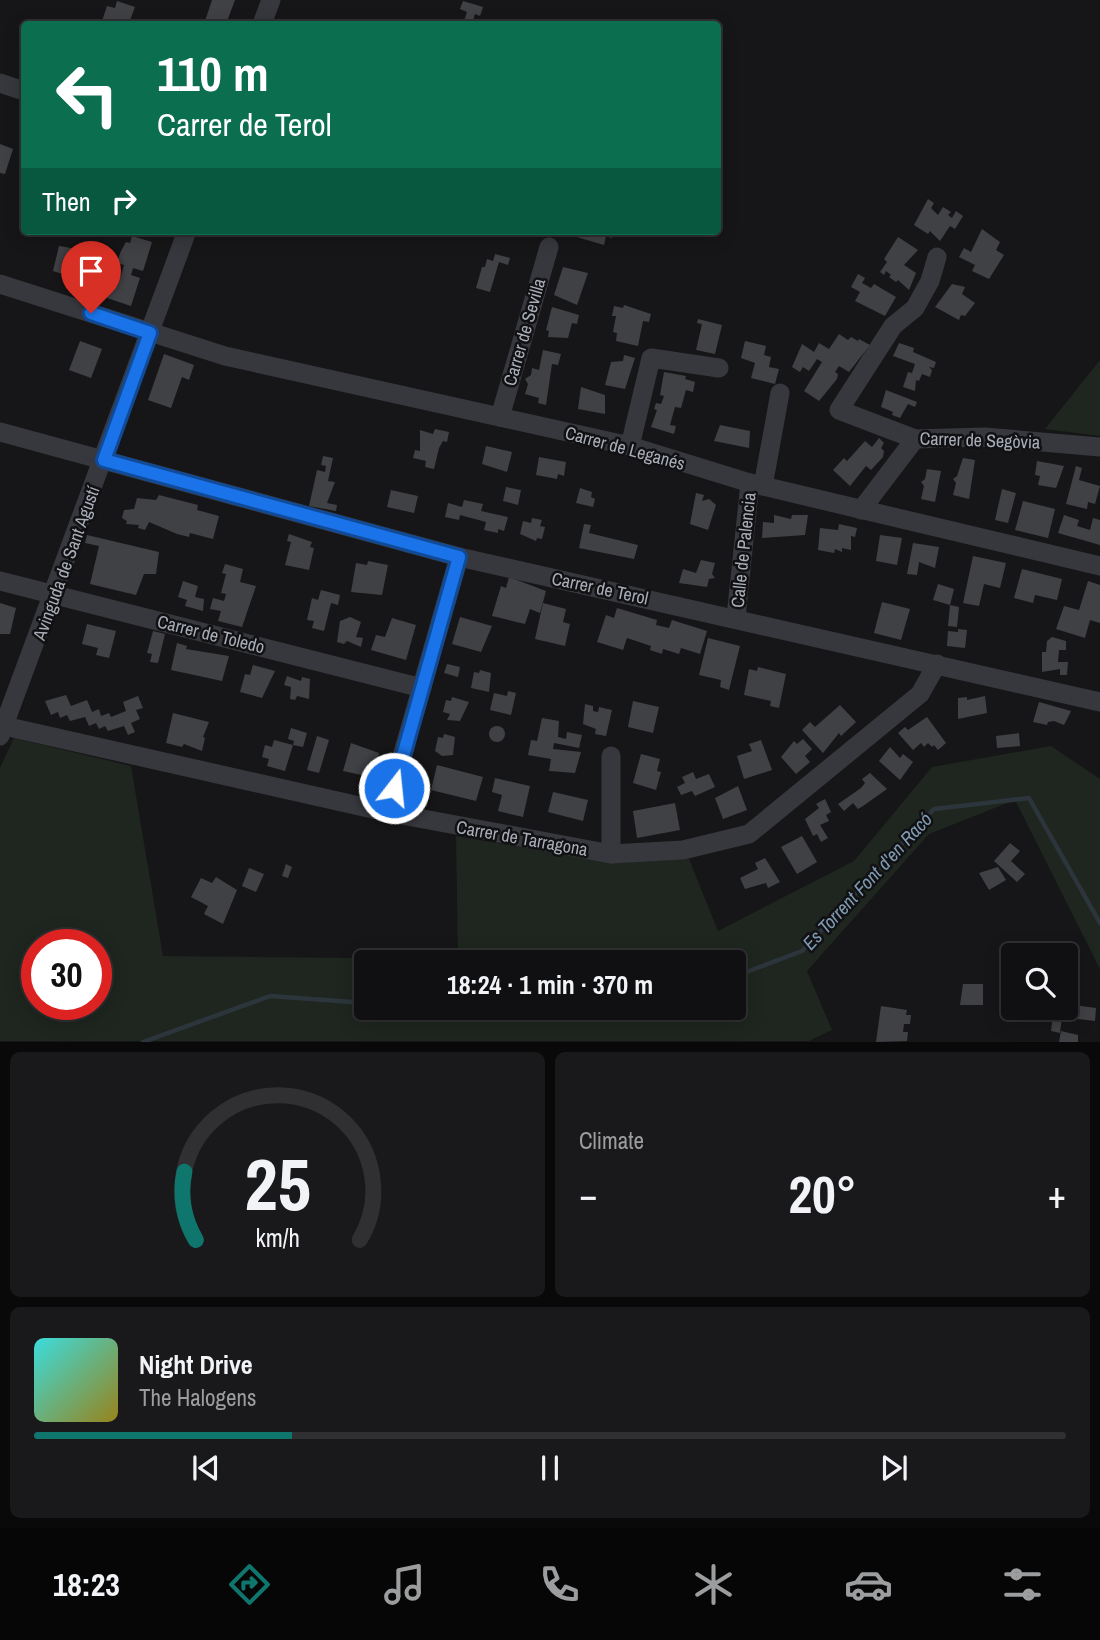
<!DOCTYPE html>
<html lang="en">
<head>
<meta charset="utf-8">
<style>
	body { margin:0; font-family:"Archivo Narrow",sans-serif; background:#19191b; color:#f1f3f6; height:100vh; display:flex; flex-direction:column; font-size:26px; white-space:nowrap }
	* { box-sizing:border-box; margin:0 }
	p { font-size:23px; color:#9c9d9f }
	.icon { flex:none; width:38px; height:38px; fill:none; stroke:currentColor; stroke-width:2; stroke-linecap:round; stroke-linejoin:round }
	.map { position:relative; height:1042px; overflow:hidden }
	.drawer { display:flex; flex-direction:column; gap:10px; padding:10px; background:#09090a; flex:1 }
	.drawer>* { flex:none }
	.top-card { position:absolute; left:21px; top:21px; width:700px; height:214px; border-radius:7px; box-shadow:0 4px 18px #0003,0 0 0 2px #303032; background:#0b6e4f; color:#fff; overflow:hidden }
	.buttons { position:absolute; left:1001px; top:943px; display:grid; gap:14px }
	.buttons a { display:grid; place-items:center; width:77px; height:77px; border-radius:7px; background:#101012; box-shadow:0 4px 18px #0003,0 0 0 2px #303032; font-size:35px }
	.speed { position:absolute; left:21px; top:929px; display:flex; gap:14px; font-size:35px; font-weight:700; text-align:center }
	.speed>* { display:grid; place-content:center; width:91px; height:91px; border-radius:50%; background:#101012; box-shadow:0 4px 18px #0003,0 0 0 2px #303032; line-height:1 }
	.speed .limit { border:10px solid #d22; background:#fff; color:#111 }
	.pin { position:absolute; display:grid; place-items:center; width:60px; height:60px; color:#fff; margin:-72px -30px; border-radius:50% 50% 50% 0; rotate:-45deg; box-shadow:0 0 7px #0007 }
	.pin .icon { rotate:45deg }
	.me { position:absolute; width:77px; margin:-38px; rotate:16deg; stroke-linejoin:round; filter:drop-shadow(0 0 5px #0008) }
	.turn { display:flex; align-items:center; gap:24px; height:147px; padding:0 21px; font-size:32px }
	.turn .icon { width:91px; height:91px; stroke-width:2.5 }
	.turn b { display:block; font-size:49px; line-height:60px }
	.then { display:flex; align-items:center; height:66px; padding:0 21px; background:#0003; gap:14px; font-size:26px }
	.big { font-size:52px; font-weight:800; line-height:1.1 }
	.drawer .widget { flex:1; display:flex; flex-direction:column; justify-content:center; gap:10px; min-width:0; padding:0 24px; border-radius:10px; background:#19191b }
	.drawer .dial { align-items:center; gap:0 }
	.dial svg { height:182px; overflow:visible; fill:none; stroke:#303032; stroke-width:7; stroke-linecap:round; text-anchor:middle }
	.dial text { fill:#f1f3f6; stroke:none }
	.song { display:flex; align-items:center; gap:21px }
	.cover { width:84px; height:84px; border-radius:10px; background:linear-gradient(135deg,hsl(180 70% 55%),hsl(50 70% 35%)) }
	.played { height:7px; border-radius:4px; background:linear-gradient(90deg,#0f766e 25%,#303032 25%) }
	.keys { display:flex; justify-content:space-around; direction:ltr }
	.heat { display:flex; justify-content:space-between; align-items:center; font-size:38px; direction:ltr }
	.drawer .tiles { flex:1; display:grid; gap:10px; grid-template-columns:1fr 1fr }
	.widget:last-child { grid-column:span 2 }
	.trip { position:absolute; left:354px; top:950px; width:392px; height:70px; border-radius:7px; background:#101012; box-shadow:0 4px 18px #0003,0 0 0 2px #303032; font-weight:800; line-height:70px; text-align:center }
	.tab-bar { display:flex; height:112px; justify-content:space-around; align-items:center; background:#060607; color:#9c9d9f }
	.tab-bar .icon { width:49px; height:49px }
	.tab-bar .current { color:#0f766e }
	.tab-bar b { font-size:32px; color:#f1f3f6 }
	.map>svg:first-child { display:block }
</style>
</head>
<body>
<div class="map">
<svg width="1100" height="1042" viewBox="0 0 1100 1042">
	<rect width="100%" height="100%" fill="#161618"/>
	<g fill="#1e261f" fill-rule="evenodd">
		<polygon points="1100,360 1100,436 1045,429"/>
		<path d="M14,738L131,766L163,956L458,959L456,836L612,863L689,859L718,931L854,861L932,767L1051,746L1100,779V969L1015,800L929,834L807,971L832,1030L809,1041H0V768ZM37,945H96V1004H37ZM366,962H733V1008H366Z"/>
	</g>
	<g fill="none" stroke-linecap="round" stroke-linejoin="round">
		<g stroke="#2c353c" stroke-width="4.5">
			<polyline points="733,977 802,951 934,809 1029,798 1100,923"/>
			<polyline points="433,1008 485,1012 639,1012 651,1008"/>
			<polyline points="143,1042 270,996 366,1003"/>
		</g>
	</g>
	<g fill="#404145">
		<polygon points="212,0 235,0 226,24 204,24"/>
		<polygon points="117,1 135,7 129,23 101,24 107,6 115,8"/>
		<polygon points="463,1 483,7 480,16 475,14 472,24 463,24 467,12 460,9"/>
		<polygon points="0,144 13,149 5,174 0,173"/>
		<polygon points="928,199 934,203 931,208 938,215 943,207 951,212 948,215 952,218 956,211 963,216 955,229 950,226 940,241 930,231 928,234 914,225"/>
		<polygon points="982,229 1000,242 996,250 1004,255 989,279 972,271 975,265 959,257 964,248 971,252"/>
		<polygon points="579,231 613,231 612,238 606,236 604,245 577,237"/>
		<polygon points="132,236 152,242 143,271 133,268 131,275 140,278 131,306 107,298 115,278 120,279 124,265 117,263 120,253 126,242 130,243"/>
		<polygon points="898,237 918,250 904,265 916,273 909,290 898,280 896,282 889,277 891,275 886,271 884,275 880,272 887,262 884,259"/>
		<polygon points="59,246 83,250 80,261 87,264 83,277 76,274 75,278 53,271"/>
		<polygon points="495,254 510,258 508,265 499,262 490,292 476,288 482,267 485,267 487,259 493,261"/>
		<polygon points="563,267 588,273 577,305 554,295"/>
		<polygon points="858,274 865,278 862,283 871,288 874,284 896,297 885,316 855,301 860,292 851,287"/>
		<polygon points="952,284 965,287 962,294 975,303 965,316 961,315 959,320 935,307"/>
		<polygon points="624,305 651,314 649,322 643,321 638,346 616,341 617,333 613,332 616,316 612,316 614,306 623,308"/>
		<polygon points="552,307 579,315 577,324 572,323 568,338 548,337 549,331 546,330"/>
		<polygon points="698,319 722,325 715,354 696,350 702,324 697,323"/>
		<polygon points="839,334 848,340 851,337 858,341 859,339 870,345 849,372 839,366 835,372 838,374 837,379 819,401 804,391 822,362 817,359 809,371 803,367 800,372 792,367 802,344 814,352 819,343 829,349"/>
		<polygon points="80,341 102,349 91,378 69,370"/>
		<polygon points="745,341 766,346 764,355 771,357 769,367 779,369 775,384 751,378 755,363 741,358"/>
		<polygon points="899,343 914,348 913,352 936,362 934,368 929,367 932,370 930,377 922,374 919,381 916,380 915,391 903,387 908,372 912,373 915,364 893,356"/>
		<polygon points="543,350 561,354 558,365 552,364 546,405 538,403 539,398 525,394 528,384 525,379 531,375 532,368 539,370"/>
		<polygon points="164,354 194,365 189,380 182,377 171,408 148,400"/>
		<polygon points="624,355 635,358 625,389 605,385 611,362 623,361"/>
		<polygon points="664,372 686,376 685,379 695,382 693,392 686,390 681,408 675,407 670,425 676,426 674,434 651,427 657,410 654,409 656,403 661,404 664,396 660,395"/>
		<polygon points="581,387 605,395 605,414 578,409"/>
		<polygon points="886,390 917,402 915,407 908,404 900,418 892,415 893,412 881,407"/>
		<polygon points="720,425 750,431 749,448 714,441"/>
		<polygon points="435,429 449,432 447,442 443,441 439,448 434,469 425,467 426,461 413,458 415,450 420,451 420,430 433,434"/>
		<polygon points="879,438 884,443 881,448 884,451 883,457 871,470 866,466 850,486 833,470 844,458 847,461 865,441 872,447"/>
		<polygon points="486,446 512,452 507,472 482,464"/>
		<polygon points="323,456 333,458 328,481 335,482 327,503 337,505 336,511 309,506 317,470 325,472 326,466 321,465"/>
		<polygon points="539,457 566,462 564,476 558,474 557,479 536,475"/>
		<polygon points="963,458 975,460 969,499 953,495 956,483 953,479 957,476"/>
		<polygon points="1037,461 1064,466 1056,488 1038,485 1040,476 1035,475"/>
		<polygon points="1076,466 1082,468 1079,480 1100,486 1095,504 1088,502 1087,509 1066,504"/>
		<polygon points="927,469 941,471 935,502 921,499 924,486 921,482 925,479"/>
		<polygon points="506,487 521,490 518,505 503,501"/>
		<polygon points="580,488 592,492 591,497 595,499 593,507 576,503"/>
		<polygon points="1002,489 1016,493 1008,523 995,520"/>
		<polygon points="391,490 418,496 414,513 387,507"/>
		<polygon points="696,493 704,495 702,501 709,499 716,505 708,530 690,524"/>
		<polygon points="159,495 198,505 197,510 219,516 213,539 190,533 189,537 177,534 149,522 145,530 138,528 139,525 126,524 127,521 122,518 124,510 134,509 137,498 156,500"/>
		<polygon points="464,500 483,504 481,511 508,517 504,531 498,529 498,533 484,530 486,522 460,515 459,520 445,517 448,503 462,507"/>
		<polygon points="1023,501 1055,509 1048,538 1015,530"/>
		<polygon points="774,515 791,519 792,515 808,515 805,535 762,538 763,522 774,523"/>
		<polygon points="1064,515 1079,520 1077,526 1090,530 1093,518 1100,520 1100,545 1058,533"/>
		<polygon points="532,518 542,520 540,526 545,527 542,539 537,538 536,541 520,534 523,521 531,523"/>
		<polygon points="584,524 591,525 589,533 638,545 634,559 579,548"/>
		<polygon points="839,524 857,528 855,537 851,536 851,550 842,548 842,552 835,549 834,553 818,550 820,528 838,530"/>
		<polygon points="289,534 312,542 310,547 314,548 309,570 285,565 291,542 287,541"/>
		<polygon points="87,535 159,552 156,574 144,574 136,595 90,584 99,546 85,543"/>
		<polygon points="880,535 902,538 897,565 876,561"/>
		<polygon points="913,543 939,547 935,568 919,562 917,575 907,574"/>
		<polygon points="973,556 1006,563 1000,588 984,584 979,606 963,603"/>
		<polygon points="701,560 715,563 712,574 715,578 709,579 707,587 679,583 683,569 696,573"/>
		<polygon points="368,561 388,565 382,595 351,592 356,563 367,565"/>
		<polygon points="225,564 243,569 240,582 256,586 242,627 218,621 221,611 210,609 213,598 224,601 226,594 221,593 226,574 222,573"/>
		<polygon points="1022,569 1062,579 1057,600 1035,595 1033,603 1014,598"/>
		<polygon points="509,577 546,591 540,613 530,609 525,624 492,616 501,586 506,588"/>
		<polygon points="183,581 198,586 195,597 204,599 203,611 185,606 187,600 178,597"/>
		<polygon points="1088,581 1100,585 1100,623 1090,620 1085,638 1056,629 1064,606 1079,610"/>
		<polygon points="938,584 954,589 950,605 933,600"/>
		<polygon points="321,590 340,595 338,605 331,603 324,631 312,628 314,621 307,620 312,598 318,600"/>
		<polygon points="882,602 910,609 901,640 874,633"/>
		<polygon points="0,603 16,608 10,634 0,634"/>
		<polygon points="543,603 566,609 563,622 570,624 565,646 535,639"/>
		<polygon points="950,605 959,607 957,627 948,626"/>
		<polygon points="617,608 657,620 656,625 669,628 672,620 707,631 700,654 681,648 679,654 663,649 662,654 650,650 651,646 627,638 623,650 597,642 606,615 614,618"/>
		<polygon points="350,617 361,622 356,637 363,638 361,647 347,641 344,644 337,642 340,621"/>
		<polygon points="460,617 492,626 481,652 452,644"/>
		<polygon points="392,618 416,625 406,660 371,650 376,635 385,637"/>
		<polygon points="87,624 116,631 109,658 96,655 98,648 82,644"/>
		<polygon points="958,629 967,630 965,648 947,646 948,631 958,632"/>
		<polygon points="153,631 165,634 158,663 150,662 152,654 147,653"/>
		<polygon points="1052,637 1066,641 1066,650 1059,650 1058,662 1068,662 1067,675 1060,675 1060,669 1042,672 1042,652 1046,652 1047,641"/>
		<polygon points="708,638 740,646 729,690 720,687 721,680 699,675"/>
		<polygon points="177,643 187,646 186,649 229,656 222,681 171,670"/>
		<polygon points="447,664 460,667 458,677 444,673"/>
		<polygon points="253,665 275,671 262,698 240,692 245,674 250,675"/>
		<polygon points="758,667 786,674 779,708 770,706 771,701 744,695 749,669 757,671"/>
		<polygon points="480,670 491,673 489,692 471,688 474,672 479,673"/>
		<polygon points="287,676 301,681 302,677 310,679 309,699 297,696 295,700 290,699 291,687 284,685"/>
		<polygon points="508,691 516,693 511,715 490,710 494,693 507,696"/>
		<polygon points="66,695 71,706 87,700 92,712 99,709 101,716 109,713 111,717 126,711 123,702 138,696 143,708 136,710 140,719 131,723 135,732 128,735 124,726 108,731 105,726 99,729 96,723 89,726 85,717 70,721 67,715 60,718 58,712 51,715 45,701"/>
		<polygon points="985,696 987,713 958,719 958,698 967,697 967,700"/>
		<polygon points="452,697 469,702 460,721 447,720 450,714 443,712 446,700 451,701"/>
		<polygon points="633,701 659,707 653,733 628,727"/>
		<polygon points="1039,702 1071,711 1064,725 1054,721 1048,722 1047,725 1033,722"/>
		<polygon points="585,704 593,706 593,711 598,712 599,707 612,710 606,736 595,734 596,729 583,724"/>
		<polygon points="840,705 856,722 841,736 839,733 823,753 802,730 810,722 815,727"/>
		<polygon points="173,713 209,722 203,737 205,738 202,751 184,744 182,747 166,743"/>
		<polygon points="927,717 946,743 938,750 934,745 932,747 928,743 924,747 921,743 913,750 898,733 905,727 908,730"/>
		<polygon points="542,718 559,721 558,737 566,739 567,732 582,735 579,748 554,743 553,749 581,752 575,773 549,771 551,759 528,755 531,740 537,741"/>
		<circle cx="497" cy="734" r="8"/>
		<polygon points="291,728 307,733 303,747 293,745 294,741 288,739"/>
		<polygon points="1019,733 1020,746 997,748 996,736"/>
		<polygon points="444,734 455,737 453,755 442,756 435,751 438,737 443,738"/>
		<polygon points="317,736 329,740 319,773 307,770"/>
		<polygon points="803,739 812,749 805,756 810,762 796,774 781,757 794,741 797,744"/>
		<polygon points="274,740 293,745 285,771 267,766 269,759 262,757 265,745 272,747"/>
		<polygon points="761,740 772,770 744,779 737,756 752,751 749,744"/>
		<polygon points="351,743 379,753 375,778 343,771"/>
		<polygon points="890,747 900,758 903,754 913,762 900,780 879,761"/>
		<polygon points="641,754 660,759 657,771 661,772 656,790 633,783"/>
		<polygon points="437,765 483,777 476,801 431,790"/>
		<polygon points="693,772 696,779 709,774 715,787 695,796 692,791 681,795 677,787 685,783 682,777"/>
		<polygon points="870,773 887,789 863,806 858,809 853,803 844,811 838,804 861,788 865,783 862,779"/>
		<polygon points="495,778 530,786 523,817 498,811 502,795 492,792"/>
		<polygon points="738,786 747,810 723,819 715,798"/>
		<polygon points="553,792 588,800 583,821 548,812"/>
		<polygon points="825,799 831,812 826,815 829,821 820,825 828,838 821,842 817,834 813,836 805,819 819,808 816,804"/>
		<polygon points="675,803 680,830 637,838 633,811"/>
		<polygon points="802,836 817,862 797,874 781,847"/>
		<polygon points="1010,843 1020,851 1011,861 1025,874 1017,882 994,861"/>
		<polygon points="765,858 780,882 768,888 766,883 745,889 740,878 758,869 755,863"/>
		<polygon points="286,864 292,867 288,878 282,876"/>
		<polygon points="998,867 1006,880 989,890 979,873"/>
		<polygon points="249,868 264,874 256,892 242,886"/>
		<polygon points="216,877 237,890 223,924 204,914 208,906 191,897 201,878 212,883"/>
		<polygon points="963,984 983,984 983,1005 960,1005"/>
		<polygon points="1066,1004 1096,1008 1095,1021 1062,1017 1060,1033 1051,1031 1054,1008 1066,1008"/>
		<polygon points="881,1006 907,1010 906,1015 911,1015 910,1024 904,1024 903,1032 908,1032 907,1041 876,1042"/>
		<polygon points="1061,1031 1078,1035 1078,1042 1059,1042"/>
	</g>
	<g fill="none" stroke-linecap="round" stroke-linejoin="round">
		<g stroke="#37383d" stroke-width="19">
			<polyline points="262,24 271,0"/>
			<polyline points="0,83 24,91"/>
			<polyline points="937,257 930,281 915,308 893,326 839,410 915,439 985,437 1100,447"/>
			<polyline points="0,284 225,356 630,446 750,483 1100,566"/>
			<polyline points="500,417 549,247"/>
			<polyline points="0,432 459,557 1100,702"/>
			<polyline points="630,446 651,358 719,368"/>
			<polyline points="763,486 780,393"/>
			<polyline points="861,510 915,439"/>
			<polyline points="0,581 422,688"/>
			<polyline points="736,617 750,483"/>
			<polyline points="0,725 386,812 611,854 683,850 749,834 920,694 937,664"/>
			<polyline points="0,736 187,231"/>
			<polyline points="386,812 459,557"/>
			<polyline points="611,854 611,756"/>
		</g>
	</g>
	<g fill="none" stroke-linecap="round" stroke-linejoin="round">
		<defs>
			<polyline id="route" points="91,313 150,333 104,460 459,557 394,788"/>
		</defs>
		<use href="#route" stroke="#114b97" stroke-width="18"/>
		<use href="#route" stroke="#1a73e8" stroke-width="12"/>
	</g>
	<g text-anchor="middle" dominant-baseline="central" stroke-width="5" stroke-linejoin="round" paint-order="stroke">
		<g font-size="18" fill="#a8adb8" stroke="#111113">
			<text transform="translate(524 332) rotate(-74)">Carrer de Sevilla</text>
			<text transform="translate(980 440) rotate(2)">Carrer de Segòvia</text>
			<text transform="translate(625 448) rotate(15)">Carrer de Leganés</text>
			<text transform="translate(743 550) rotate(-84)">Calle de Palencia</text>
			<text transform="translate(66 563) rotate(-70)">Avinguda de Sant Agustí</text>
			<text transform="translate(600 588) rotate(12)">Carrer de Terol</text>
			<text transform="translate(211 634) rotate(14)">Carrer de Toledo</text>
			<text transform="translate(522 838) rotate(10)">Carrer de Tarragona</text>
		</g>
		<g font-size="19" font-style="italic" fill="#7f9bb3" stroke="#111113">
			<text transform="translate(867 881) rotate(-47)">Es Torrent Font d'en Racó</text>
		</g>
	</g>
</svg>
<div class="buttons">
<a><svg class="icon" aria-label="search" viewBox="0 0 24 24"><circle cx="10" cy="10" r="6"/><path d="M15 15l6 6"/></svg></a>
</div>
<div class="speed"><div class="limit">30</div></div>
<div class="pin" style="left:91px;top:313px;background:#d93025"><svg class="icon" aria-label="arrive" viewBox="0 0 24 24"><path d="M6 21V4h12l-3 4 3 4H6"/></svg></div>
<svg class="me" style="left:394px;top:788px" viewBox="-20 -20 40 40"><circle r="17" fill="#1a73e8" stroke="#fff" stroke-width="3"/><path d="M0-11L8 9 0 5-8 9z" fill="#fff"/></svg>
<div class="trip">18:24 · 1 min · 370 m</div>
<div class="top-card">
<div class="turn"><svg class="icon" aria-label="left" viewBox="0 0 24 24"><path d="M17 20v-9H6M10 6l-5 5 5 5"/></svg><div><b>110 m</b>Carrer de Terol</div></div>
<div class="then">Then<svg class="icon" aria-label="right" viewBox="0 0 24 24"><path d="M7 20v-9h11M14 6l5 5-5 5"/></svg></div>
</div>
</div>
<section class="drawer">
<div class="tiles">
<div class="widget dial"><svg viewBox="0 0 100 80">
<path d="M14 69A42 42 0 1 1 86 69"/>
<path d="M14 69A42 42 0 0 1 9 39" stroke="#0f766e"/>
<text x="50" y="56" font-size="32" font-weight="700">25</text>
<text x="50" y="72" font-size="11">km/h</text>
</svg></div>
<div class="widget"><p>Climate</p>
<div class="heat"><a>−</a><b class="big">20°</b><a>+</a></div>
</div>
<div class="widget">
<div class="song"><i class="cover"></i><div><b>Night Drive</b><p>The Halogens</p></div></div>
<div class="played"></div>
<div class="keys"><svg class="icon" aria-label="previous" viewBox="0 0 24 24"><path d="M18 5L8 12l10 7zM5 5v14"/></svg><svg class="icon" aria-label="pause" viewBox="0 0 24 24"><path d="M8 5v14M16 5v14"/></svg><svg class="icon" aria-label="next" viewBox="0 0 24 24"><path d="M6 5l10 7-10 7zM19 5v14"/></svg></div>
</div>
</div>
</section>
<nav class="tab-bar">
<b>18:23</b>
<svg class="icon current" aria-label="directions" viewBox="0 0 24 24"><path d="M12 3l9 9-9 9-9-9zM9 14v-3h6M13 9l2 2-2 2"/></svg>
<svg class="icon" aria-label="music" viewBox="0 0 24 24"><path d="M9 18V5l10-2v13"/><circle cx="6" cy="18" r="3"/><circle cx="16" cy="16" r="3"/></svg>
<svg class="icon" aria-label="phone" viewBox="0 0 24 24"><path d="M5 4h4l2 5-3 2q2 4 5 5l2-3 5 2v4C11 20 4 13 5 4z"/></svg>
<svg class="icon" aria-label="climate" viewBox="0 0 24 24"><path d="M12 3v18M4 7l16 10M4 17L20 7"/></svg>
<svg class="icon" aria-label="car" viewBox="0 0 24 24"><path d="M5 17H2v-5l4-1 3-4h7l3 4 3 1v5h-3M9 17h6M6 11h13"/><circle cx="7" cy="17" r="2"/><circle cx="17" cy="17" r="2"/></svg>
<svg class="icon" aria-label="filters" viewBox="0 0 24 24"><path d="M4 7h16M4 17h16"/><circle cx="9" cy="7" r="2"/><circle cx="15" cy="17" r="2"/></svg>
</nav>
</body>
</html>
